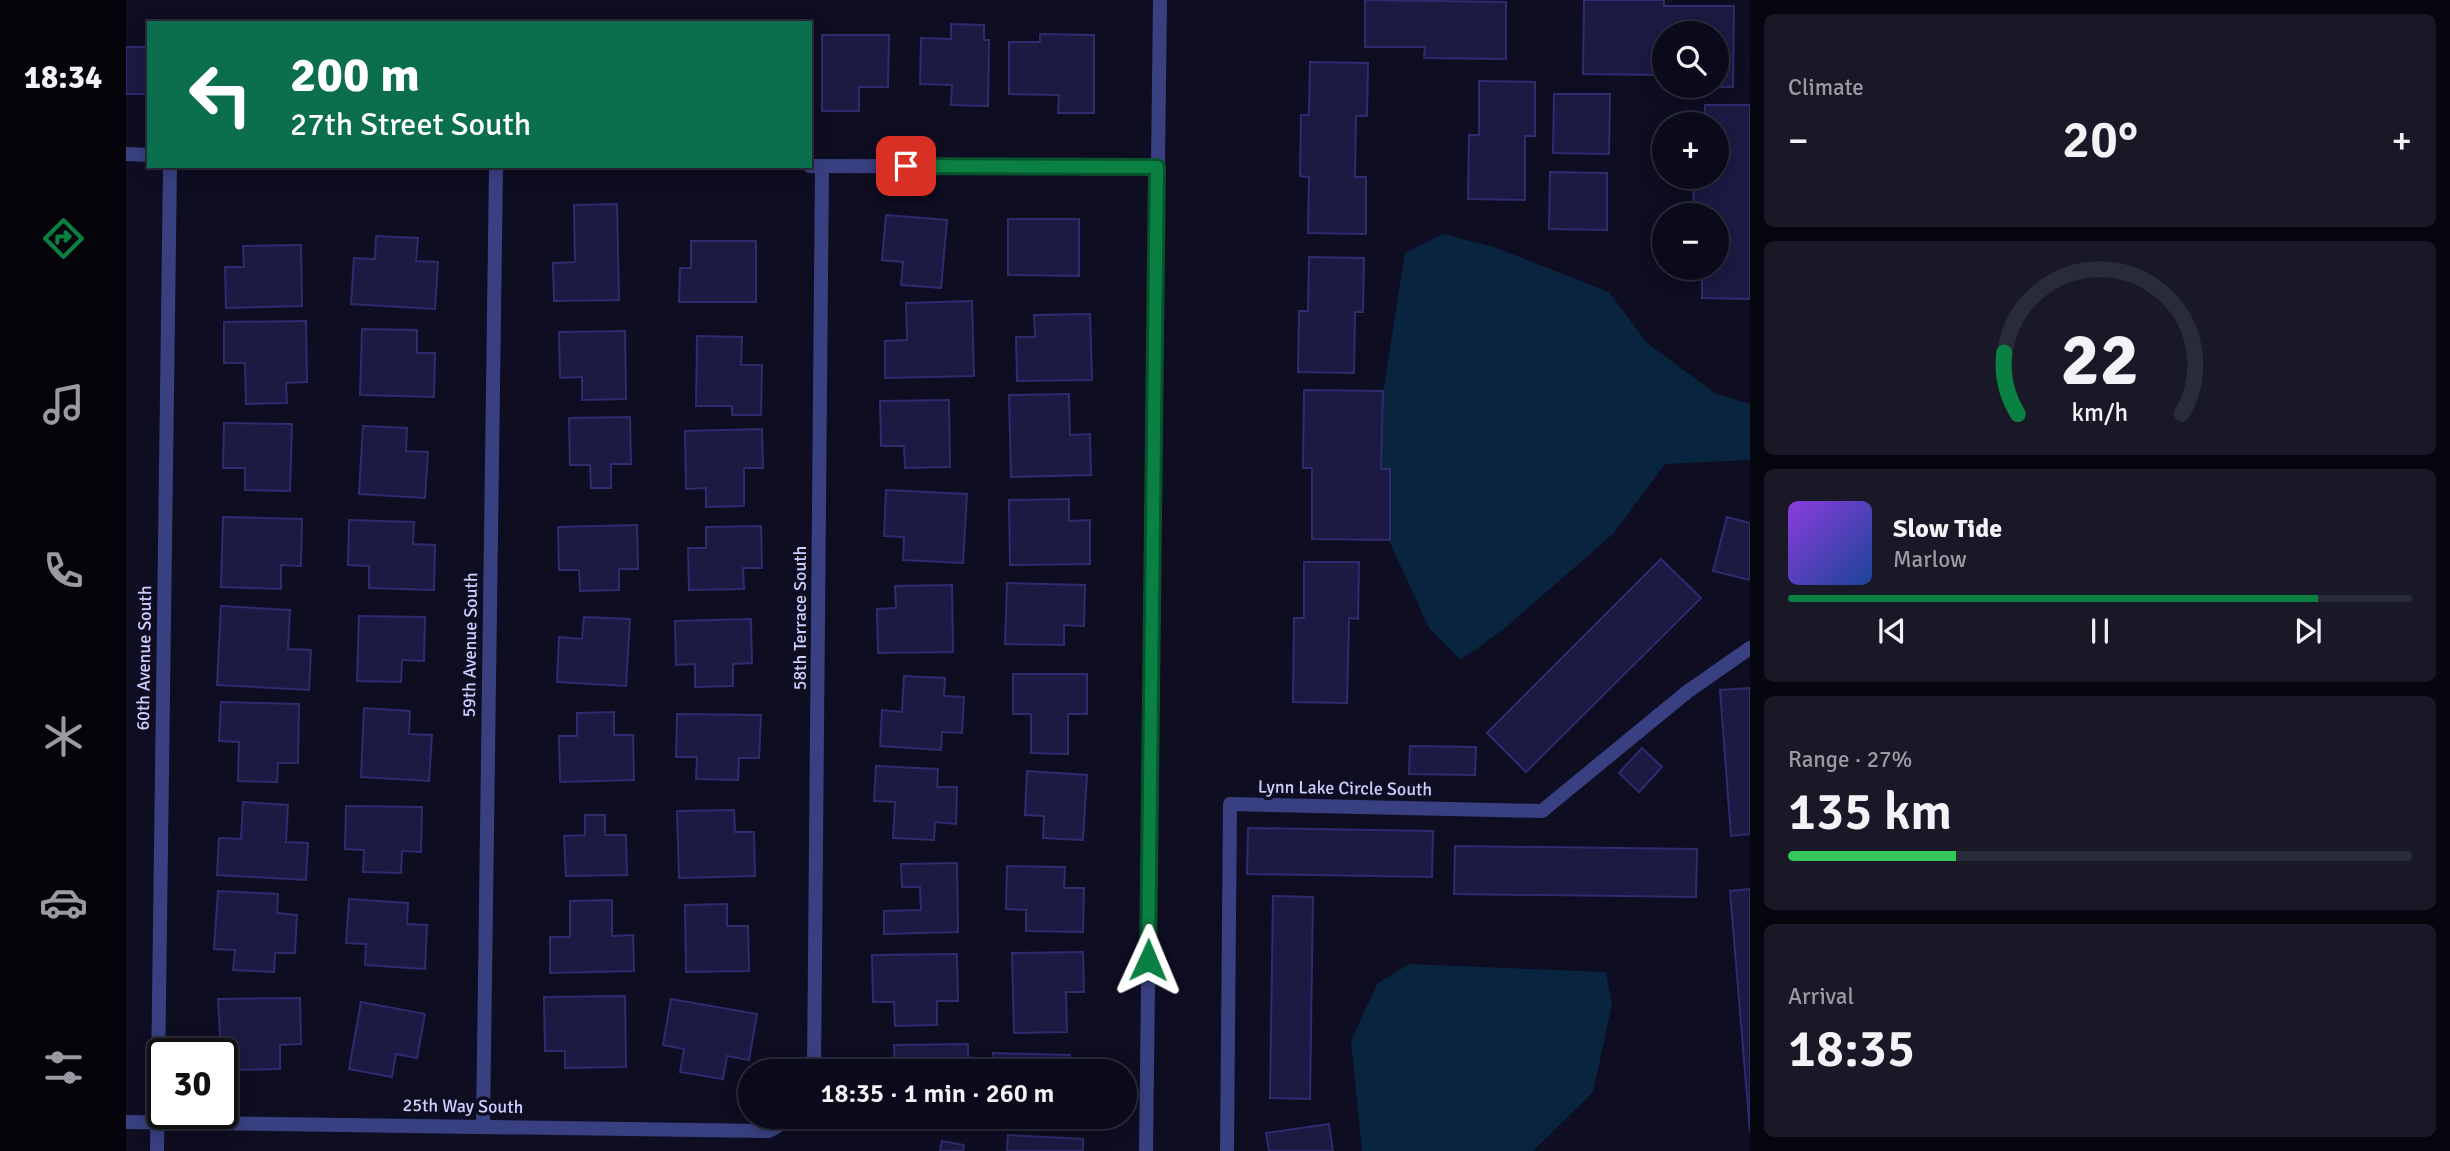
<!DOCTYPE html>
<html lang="en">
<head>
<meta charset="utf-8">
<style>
	body { margin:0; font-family:Signika,sans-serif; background:#181827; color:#f1f3f6; height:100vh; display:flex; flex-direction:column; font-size:26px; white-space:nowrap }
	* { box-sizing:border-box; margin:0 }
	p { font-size:23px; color:#999aa2 }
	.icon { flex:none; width:38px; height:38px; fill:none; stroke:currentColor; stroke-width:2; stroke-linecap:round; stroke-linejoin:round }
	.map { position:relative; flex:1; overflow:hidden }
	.details { display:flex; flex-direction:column; gap:14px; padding:14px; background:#06060e; width:700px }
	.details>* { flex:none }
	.hud { position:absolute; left:21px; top:21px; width:665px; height:147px; border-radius:0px; box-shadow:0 4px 18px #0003,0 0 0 2px #2a2b39; background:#0b6e4f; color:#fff; overflow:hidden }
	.tools { position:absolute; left:1526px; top:21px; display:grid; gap:14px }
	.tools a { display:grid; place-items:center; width:77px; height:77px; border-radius:50%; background:#0a0a1a; box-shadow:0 4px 18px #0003,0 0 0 2px #2a2b39; font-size:35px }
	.speed { position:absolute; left:21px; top:1038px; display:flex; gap:14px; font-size:35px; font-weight:700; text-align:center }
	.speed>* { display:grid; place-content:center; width:91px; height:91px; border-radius:50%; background:#0a0a1a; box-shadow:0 4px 18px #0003,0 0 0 2px #2a2b39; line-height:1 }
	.speed .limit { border:4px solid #111; border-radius:10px; background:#fff; color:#111 }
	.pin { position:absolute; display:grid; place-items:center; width:60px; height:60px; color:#fff; margin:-30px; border-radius:14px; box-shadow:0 4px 10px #0006 }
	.me { position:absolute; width:77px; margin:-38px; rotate:1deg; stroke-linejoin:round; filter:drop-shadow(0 0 5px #0008) }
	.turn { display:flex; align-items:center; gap:24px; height:147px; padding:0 28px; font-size:32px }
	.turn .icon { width:91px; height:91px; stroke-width:2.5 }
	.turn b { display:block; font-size:49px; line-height:60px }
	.big { font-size:52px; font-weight:600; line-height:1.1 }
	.details .card { flex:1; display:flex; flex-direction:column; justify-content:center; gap:10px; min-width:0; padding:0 24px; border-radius:10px; background:#181827 }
	.details .dial { align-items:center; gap:0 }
	.dial svg { height:182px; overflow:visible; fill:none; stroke:#2a2b39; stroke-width:7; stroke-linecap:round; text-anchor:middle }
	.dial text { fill:#f1f3f6; stroke:none }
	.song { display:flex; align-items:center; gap:21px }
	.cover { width:84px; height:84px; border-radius:10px; background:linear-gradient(135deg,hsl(270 70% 55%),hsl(220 70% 35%)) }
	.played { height:7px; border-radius:4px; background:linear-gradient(90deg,#0b8043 85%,#2a2b39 85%) }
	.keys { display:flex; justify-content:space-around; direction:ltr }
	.heat { display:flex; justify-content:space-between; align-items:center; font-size:38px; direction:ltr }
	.charge { height:10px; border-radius:5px; background:linear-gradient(90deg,#34c759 27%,#2a2b39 0) }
	.trip { position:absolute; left:612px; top:1059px; width:399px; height:70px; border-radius:35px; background:#0a0a1a; box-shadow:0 4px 18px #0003,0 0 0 2px #2a2b39; font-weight:600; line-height:70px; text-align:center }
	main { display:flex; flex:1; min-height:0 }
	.dock { display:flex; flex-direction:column; width:126px; justify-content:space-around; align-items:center; background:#04040a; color:#999aa2 }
	.dock .icon { width:49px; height:49px }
	.dock .selected { color:#0b8043 }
	.dock b { font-size:32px; color:#f1f3f6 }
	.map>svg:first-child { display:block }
</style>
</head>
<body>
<main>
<nav class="dock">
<b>18:34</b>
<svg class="icon selected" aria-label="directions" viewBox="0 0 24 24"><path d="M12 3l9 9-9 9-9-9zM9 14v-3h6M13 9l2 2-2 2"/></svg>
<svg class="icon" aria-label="music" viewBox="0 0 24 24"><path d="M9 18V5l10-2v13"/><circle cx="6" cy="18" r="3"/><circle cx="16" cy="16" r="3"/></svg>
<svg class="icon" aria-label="phone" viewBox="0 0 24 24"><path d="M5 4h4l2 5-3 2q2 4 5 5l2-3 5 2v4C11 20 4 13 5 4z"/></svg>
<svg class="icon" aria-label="climate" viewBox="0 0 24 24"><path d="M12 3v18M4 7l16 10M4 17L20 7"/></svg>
<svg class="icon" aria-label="car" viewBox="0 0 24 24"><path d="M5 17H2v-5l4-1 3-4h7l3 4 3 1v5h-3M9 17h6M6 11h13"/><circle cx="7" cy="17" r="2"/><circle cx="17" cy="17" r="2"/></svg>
<svg class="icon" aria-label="filters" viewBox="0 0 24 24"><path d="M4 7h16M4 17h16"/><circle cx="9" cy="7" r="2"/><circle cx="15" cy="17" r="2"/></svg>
</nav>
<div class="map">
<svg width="1624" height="1151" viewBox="0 0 1624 1151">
	<rect width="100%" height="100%" fill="#0e0d22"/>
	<g fill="#09243f">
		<polygon points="1317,234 1368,247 1483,292 1521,343 1590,394 1624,404 1624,460 1539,464 1488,533 1379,628 1335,660 1303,628 1265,545 1246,463 1279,253"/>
		<polygon points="1283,964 1480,972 1486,1004 1467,1092 1407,1151 1236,1151 1225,1041 1251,984"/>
	</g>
	<g fill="#1c1943" stroke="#2f2b6f" stroke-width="2" fill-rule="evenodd">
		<polygon points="1239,0 1380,2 1380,59 1298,58 1299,47 1239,47"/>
		<path d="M1458,0H1538V6H1608L1607,87L1537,86V75L1457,74ZM1538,33H1591V86H1538Z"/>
		<polygon points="825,24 858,25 858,40 863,40 862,106 825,105 826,85 794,84 795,38 825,39"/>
		<polygon points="914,34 968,35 968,113 932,113 933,95 883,94 883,42 914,42"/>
		<polygon points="696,35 763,35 762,87 733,87 733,111 696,111"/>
		<rect x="0" y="47" width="21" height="47"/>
		<polygon points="1184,62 1242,63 1241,116 1230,116 1229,177 1240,177 1240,234 1182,233 1183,177 1174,176 1175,115 1183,115"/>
		<polygon points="1353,81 1409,82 1409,136 1399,136 1399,200 1342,199 1343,135 1353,135"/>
		<polygon points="1428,94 1484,94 1483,154 1427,153"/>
		<polygon points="1579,105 1624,105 1624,299 1576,298 1576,268 1591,268 1591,215 1567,215 1568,177 1591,177 1591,124 1578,124"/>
		<polygon points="1424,172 1481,173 1481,230 1423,229"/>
		<polygon points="491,204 493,300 428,301 427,263 449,262 448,205"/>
		<polygon points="760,215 821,220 815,288 775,285 777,262 756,260"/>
		<polygon points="882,219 953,219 953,276 882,275"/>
		<polygon points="250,236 292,238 290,261 312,262 309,309 225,304 228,258 249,259"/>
		<polygon points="565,241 630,241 630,302 553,302 554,268 565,268"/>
		<polygon points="175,245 176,306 100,308 99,267 118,267 117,246"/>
		<polygon points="1183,257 1238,258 1237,312 1229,312 1228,373 1172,372 1173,311 1182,311"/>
		<polygon points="846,301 848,376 759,378 759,341 781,340 780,303"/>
		<polygon points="964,314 966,380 891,381 890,337 909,337 908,315"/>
		<polygon points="180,321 181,382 160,383 161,403 120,404 119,363 98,363 98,322"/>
		<polygon points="236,329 291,330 291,353 309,353 308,397 234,395"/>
		<polygon points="499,331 500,399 456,400 456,377 434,378 433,332"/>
		<polygon points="571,336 616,337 615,365 636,365 635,415 606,415 606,406 570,406"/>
		<polygon points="1178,390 1257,391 1255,469 1264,469 1264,540 1186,539 1186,468 1177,468"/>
		<polygon points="943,394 944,435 964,434 965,475 885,477 883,395"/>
		<polygon points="823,400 824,467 779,468 778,446 755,446 754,401"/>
		<polygon points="504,417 505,464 485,464 485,488 465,488 464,465 444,465 443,418"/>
		<polygon points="98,423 166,424 164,491 119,490 119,468 97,468"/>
		<polygon points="237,426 281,428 280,451 302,452 299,498 233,494"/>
		<polygon points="636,429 637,468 618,468 618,506 580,507 580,488 560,489 559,431"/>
		<polygon points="760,490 841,494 837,563 777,560 778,537 758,536"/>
		<polygon points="943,499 943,521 964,520 964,564 884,565 883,500"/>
		<polygon points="97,517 176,519 175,566 155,565 155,589 95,587"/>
		<polygon points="1601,517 1624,523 1624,580 1587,571"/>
		<polygon points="223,520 288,522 287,544 309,545 308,590 243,588 243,566 222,565"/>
		<polygon points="511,525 512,569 493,569 493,590 454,591 453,570 433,570 432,527"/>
		<polygon points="635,526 636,568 617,568 618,589 563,590 562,548 580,548 580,527"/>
		<polygon points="1535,559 1575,598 1400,772 1361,733"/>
		<polygon points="1178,562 1233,562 1232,619 1223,618 1221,703 1167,702 1168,618 1178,618"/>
		<polygon points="881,583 959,585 958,626 938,625 938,645 879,644"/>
		<polygon points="826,585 827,652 752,653 751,609 770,608 769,586"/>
		<polygon points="95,606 164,610 162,649 185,650 183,690 91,685"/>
		<polygon points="233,616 299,617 298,661 276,660 275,682 231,681"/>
		<polygon points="458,617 504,619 500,686 431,682 433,637 456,639"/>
		<polygon points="625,619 626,663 607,664 607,686 569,687 569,664 550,665 549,621"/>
		<polygon points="887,674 961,674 961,714 942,714 942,754 905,753 905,714 887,714"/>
		<polygon points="778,676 819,678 818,696 838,697 836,733 816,732 815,750 754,746 756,710 776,712"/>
		<polygon points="1624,688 1624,834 1605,836 1594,690"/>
		<polygon points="95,702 173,704 172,763 152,763 151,782 112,781 113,742 93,741"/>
		<polygon points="238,708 284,711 283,734 306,735 303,781 235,777"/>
		<polygon points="488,712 488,735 507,735 508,780 434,782 433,736 451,736 451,713"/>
		<polygon points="551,714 635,715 633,758 613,758 612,780 570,779 571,757 550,757"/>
		<polygon points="1284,746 1350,747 1349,775 1283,774"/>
		<polygon points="1516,748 1536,767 1513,792 1493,773"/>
		<polygon points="750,766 812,769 811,787 831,787 830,824 809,822 808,840 767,838 769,802 748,801"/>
		<polygon points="901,771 961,775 957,840 917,838 918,816 899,815"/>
		<polygon points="117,802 162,805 160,842 182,843 180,880 91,875 93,838 115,839"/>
		<polygon points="220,806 296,807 295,852 276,851 275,873 237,872 238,850 219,849"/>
		<polygon points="608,810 609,832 628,832 629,876 553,878 551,811"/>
		<polygon points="459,815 479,815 479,835 500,835 501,875 440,876 438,836 459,835"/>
		<polygon points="1122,828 1307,831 1306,877 1121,874"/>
		<polygon points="1329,846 1571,849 1570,897 1328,894"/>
		<polygon points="831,863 832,932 758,934 758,911 795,910 794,887 776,887 775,864"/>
		<polygon points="881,866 939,867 938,888 958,888 957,932 900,931 900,910 880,909"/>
		<polygon points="1624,889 1624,1132 1604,891"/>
		<polygon points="92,891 152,894 151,913 171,915 169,953 149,953 148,972 107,970 109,950 88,949"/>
		<polygon points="1147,896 1187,897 1184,1099 1144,1098"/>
		<polygon points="223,899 282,903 281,924 301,925 299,969 239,965 240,944 220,943"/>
		<polygon points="486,900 486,936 507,935 508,971 424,973 424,937 444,937 444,901"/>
		<polygon points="601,904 601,926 622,926 623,971 560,972 559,905"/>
		<polygon points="957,952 958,992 940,992 941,1032 888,1033 886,953"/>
		<polygon points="831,954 832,1001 811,1001 811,1025 769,1026 768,1002 747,1002 746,955"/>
		<polygon points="499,996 500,1067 439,1068 439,1051 419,1051 418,997"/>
		<polygon points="174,998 175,1044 154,1045 154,1069 96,1070 92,999"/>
		<polygon points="545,999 631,1014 623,1060 601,1056 597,1079 554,1072 558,1049 537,1045"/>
		<polygon points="235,1002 299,1014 291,1058 270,1054 266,1077 223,1069"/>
		<polygon points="842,1044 842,1071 769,1071 768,1045"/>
		<polygon points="867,1053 944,1055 943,1071 866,1071"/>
		<polygon points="752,1116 843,1116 843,1118 752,1120"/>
		<polygon points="1203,1124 1207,1151 1143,1151 1140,1133"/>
		<polygon points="882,1135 957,1139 957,1151 881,1151"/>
		<polygon points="816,1141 838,1145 837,1151 814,1151"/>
	</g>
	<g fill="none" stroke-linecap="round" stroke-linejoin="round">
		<g stroke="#384081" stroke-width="14">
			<polyline points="0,154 23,155"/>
			<polyline points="684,166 1031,167"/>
			<polyline points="688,1071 696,166"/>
			<polyline points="0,1122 643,1131 669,1116"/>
			<polyline points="357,1125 370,166"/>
			<polyline points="31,1151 44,166"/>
			<polyline points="1020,1151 1034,0"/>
			<polyline points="1101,1151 1104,804 1416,811 1561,692 1624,648"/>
		</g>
	</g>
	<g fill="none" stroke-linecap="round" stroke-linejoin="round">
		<defs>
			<polyline id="route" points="780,166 1031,167 1022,960"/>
		</defs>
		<use href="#route" stroke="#07532c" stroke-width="18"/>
		<use href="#route" stroke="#0b8043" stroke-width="12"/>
	</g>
	<g text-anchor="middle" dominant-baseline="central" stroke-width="7" stroke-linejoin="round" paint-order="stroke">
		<g font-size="18" fill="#cecfff" stroke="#0e0d22">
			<text transform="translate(674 618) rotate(-90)">58th Terrace South</text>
			<text transform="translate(344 645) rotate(-89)">59th Avenue South</text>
			<text transform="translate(18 658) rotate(-89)">60th Avenue South</text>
			<text transform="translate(1219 788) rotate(1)">Lynn Lake Circle South</text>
			<text transform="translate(337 1106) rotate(1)">25th Way South</text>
		</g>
	</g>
</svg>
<div class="tools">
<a><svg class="icon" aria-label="search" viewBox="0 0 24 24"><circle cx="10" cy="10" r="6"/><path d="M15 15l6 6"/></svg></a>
<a>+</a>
<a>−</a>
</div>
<div class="speed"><div class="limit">30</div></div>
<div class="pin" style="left:780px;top:166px;background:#d93025"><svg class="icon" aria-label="arrive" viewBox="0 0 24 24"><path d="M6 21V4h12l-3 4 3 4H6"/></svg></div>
<svg class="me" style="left:1022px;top:960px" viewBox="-20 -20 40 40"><path d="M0-17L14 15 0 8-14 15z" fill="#0b8043" stroke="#fff" stroke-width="4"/></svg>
<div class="trip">18:35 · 1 min · 260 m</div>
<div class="hud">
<div class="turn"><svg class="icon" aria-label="left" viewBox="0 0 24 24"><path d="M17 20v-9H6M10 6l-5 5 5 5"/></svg><div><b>200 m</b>27th Street South</div></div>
</div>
</div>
<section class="details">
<div class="card"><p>Climate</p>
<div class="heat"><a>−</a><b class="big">20°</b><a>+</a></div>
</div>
<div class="card dial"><svg viewBox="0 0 100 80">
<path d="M14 69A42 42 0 1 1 86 69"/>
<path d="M14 69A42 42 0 0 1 8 42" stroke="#0b8043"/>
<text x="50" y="56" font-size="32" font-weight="700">22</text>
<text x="50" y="72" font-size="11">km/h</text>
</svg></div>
<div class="card">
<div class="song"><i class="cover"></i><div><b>Slow Tide</b><p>Marlow</p></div></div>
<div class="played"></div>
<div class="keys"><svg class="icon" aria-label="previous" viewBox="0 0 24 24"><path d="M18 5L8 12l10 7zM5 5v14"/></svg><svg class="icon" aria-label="pause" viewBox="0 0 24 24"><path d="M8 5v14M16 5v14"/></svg><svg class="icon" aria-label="next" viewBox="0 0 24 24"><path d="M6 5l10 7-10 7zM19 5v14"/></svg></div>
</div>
<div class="card"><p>Range · 27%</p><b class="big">135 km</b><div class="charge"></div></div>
<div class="card"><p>Arrival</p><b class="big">18:35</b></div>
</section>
</main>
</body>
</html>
